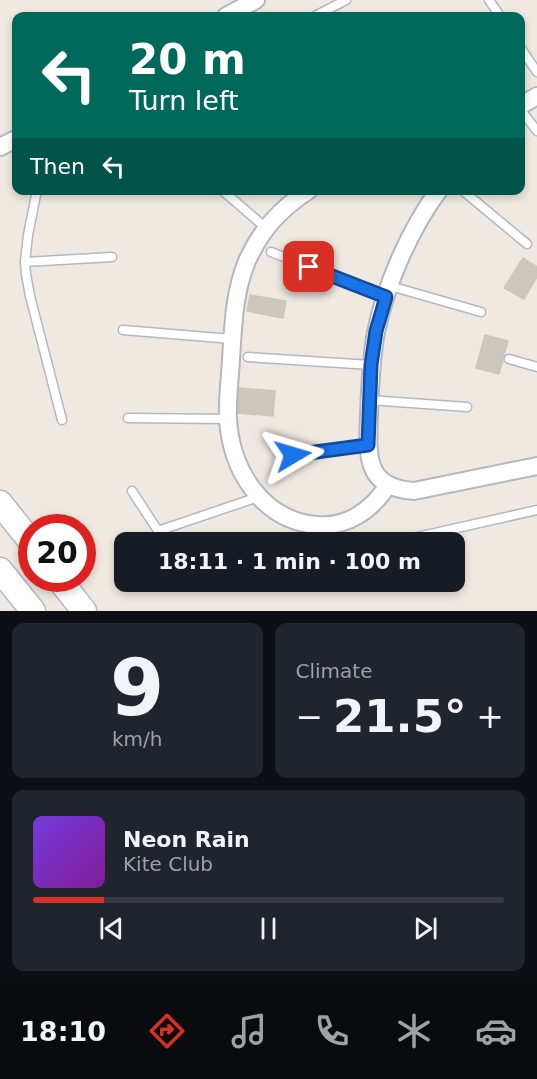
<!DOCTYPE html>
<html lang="en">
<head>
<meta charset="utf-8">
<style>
	body { margin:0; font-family:"DejaVu Sans",sans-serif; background:#20242c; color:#f1f3f6; height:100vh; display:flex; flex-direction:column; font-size:22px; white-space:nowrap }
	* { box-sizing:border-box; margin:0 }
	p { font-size:20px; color:#9ea1a6 }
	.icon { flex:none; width:33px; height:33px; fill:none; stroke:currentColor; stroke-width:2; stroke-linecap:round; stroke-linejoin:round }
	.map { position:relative; height:611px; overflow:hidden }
	.side { display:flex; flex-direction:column; gap:12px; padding:12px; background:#0d0f14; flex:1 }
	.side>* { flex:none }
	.top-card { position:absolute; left:12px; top:12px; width:513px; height:183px; border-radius:12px; box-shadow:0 3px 9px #0003; background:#00695c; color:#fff; overflow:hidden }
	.speed { position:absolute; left:18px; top:514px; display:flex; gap:12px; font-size:30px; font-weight:700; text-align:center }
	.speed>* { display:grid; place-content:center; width:78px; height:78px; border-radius:50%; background:#171b24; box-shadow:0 3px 9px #0003; line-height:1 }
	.speed .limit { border:9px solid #d22; background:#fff; color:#111 }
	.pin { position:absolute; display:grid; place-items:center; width:51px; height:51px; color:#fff; margin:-26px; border-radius:12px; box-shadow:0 3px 9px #0006 }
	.me { position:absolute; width:66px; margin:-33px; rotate:83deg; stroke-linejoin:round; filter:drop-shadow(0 0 4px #0008) }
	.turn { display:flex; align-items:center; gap:21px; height:126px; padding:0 18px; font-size:27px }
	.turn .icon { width:78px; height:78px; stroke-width:2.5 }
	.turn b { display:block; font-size:42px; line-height:51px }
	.then { display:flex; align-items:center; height:57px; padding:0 18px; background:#0003; gap:12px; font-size:22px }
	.big { font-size:45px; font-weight:600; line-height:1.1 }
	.side .widget { flex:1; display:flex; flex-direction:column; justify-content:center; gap:9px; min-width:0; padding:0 21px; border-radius:12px; background:#20242c }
	.side .dial { align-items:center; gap:0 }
	.dial b { font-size:78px; line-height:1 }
	.song { display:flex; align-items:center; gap:18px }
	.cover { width:72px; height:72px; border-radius:9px; background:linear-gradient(135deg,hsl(260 70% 55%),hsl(290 70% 35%)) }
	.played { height:6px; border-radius:3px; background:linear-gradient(90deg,#d93025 15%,#363941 15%) }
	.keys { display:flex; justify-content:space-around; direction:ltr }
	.heat { display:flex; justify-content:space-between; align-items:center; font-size:33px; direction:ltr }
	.side .tiles { flex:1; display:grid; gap:12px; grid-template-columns:1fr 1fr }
	.widget:last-child { grid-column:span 2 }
	.trip { position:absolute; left:114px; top:532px; width:351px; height:60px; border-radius:12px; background:#171b24; box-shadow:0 3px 9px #0003; font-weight:600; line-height:60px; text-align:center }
	.tabs { display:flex; height:96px; justify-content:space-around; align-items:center; background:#090b0e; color:#9ea1a6 }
	.tabs .icon { width:42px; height:42px }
	.tabs .selected { color:#d93025 }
	.tabs b { font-size:27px; color:#f1f3f6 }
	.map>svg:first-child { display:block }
</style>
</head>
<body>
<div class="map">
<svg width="537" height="611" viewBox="0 0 537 611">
	<rect width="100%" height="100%" fill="#efe9e1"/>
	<g fill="#cbc7bf" stroke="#cbc5ba" stroke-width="1.5">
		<polygon points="523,258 537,267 537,277 524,299 504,288"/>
		<polygon points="250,295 286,301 283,318 247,311"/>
		<polygon points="485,335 508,341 499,374 476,368"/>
		<polygon points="239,388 275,391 273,416 238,413"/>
	</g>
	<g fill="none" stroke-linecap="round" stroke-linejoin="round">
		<defs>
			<g id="lane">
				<polyline points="489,0 500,16"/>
				<polyline points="315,16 346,0"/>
				<polyline points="520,47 537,72"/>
				<polyline points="520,109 537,131"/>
				<polyline points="37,190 28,235 25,262 26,274 30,296 62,420"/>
				<polyline points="222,190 266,228"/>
				<polyline points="462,190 527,244"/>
				<polyline points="271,252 386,297"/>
				<polyline points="25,262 112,257"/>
				<polyline points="390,286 481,312"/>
				<polyline points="123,330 232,339"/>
				<polyline points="248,357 371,365"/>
				<polyline points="509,359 537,367"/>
				<polyline points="369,400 467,407"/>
				<polyline points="128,418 228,419"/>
				<polyline points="293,455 368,445"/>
				<polyline points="132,491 166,543"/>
				<polyline points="158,531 258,497"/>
				<polyline points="278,539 285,543"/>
				<polyline points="390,543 537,510"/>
			</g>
			<g id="street">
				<polyline points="226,16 256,0"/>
				<polyline points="520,106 537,96"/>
				<polyline points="0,147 16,139"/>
				<path d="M309,190C280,209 261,230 247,261C234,292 233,327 231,360C230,379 227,400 228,419C231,470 262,520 316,525C347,528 372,510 388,485"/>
				<path d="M439,190C410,229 386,284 376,332C371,359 370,386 369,414C368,453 363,488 414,491L537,466"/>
			</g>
			<g id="secondary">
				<polyline points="0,503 32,543"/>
				<polyline points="0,570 33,611"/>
				<polyline points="59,579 84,611"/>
			</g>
		</defs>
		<use href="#lane" stroke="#b4b7c1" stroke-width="11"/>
		<use href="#street" stroke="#b4b7c1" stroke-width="20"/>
		<use href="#secondary" stroke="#b4b7c1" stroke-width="27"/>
		<use href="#lane" stroke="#fff" stroke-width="8"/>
		<use href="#street" stroke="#fff" stroke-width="16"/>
		<use href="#secondary" stroke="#fff" stroke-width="24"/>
	</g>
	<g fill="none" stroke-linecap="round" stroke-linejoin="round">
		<defs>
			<polyline id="route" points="293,455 368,445 371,365 376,331 386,297 309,267"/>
		</defs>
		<use href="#route" stroke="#114b97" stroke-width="15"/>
		<use href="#route" stroke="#1a73e8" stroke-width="10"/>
	</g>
</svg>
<div class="speed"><div class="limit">20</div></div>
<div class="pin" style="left:309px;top:267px;background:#d93025"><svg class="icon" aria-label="arrive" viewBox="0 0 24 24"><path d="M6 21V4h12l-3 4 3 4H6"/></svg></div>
<svg class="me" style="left:293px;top:455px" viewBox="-20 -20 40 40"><path d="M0-17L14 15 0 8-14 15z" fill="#1a73e8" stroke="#fff" stroke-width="4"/></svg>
<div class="trip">18:11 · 1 min · 100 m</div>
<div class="top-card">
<div class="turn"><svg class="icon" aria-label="left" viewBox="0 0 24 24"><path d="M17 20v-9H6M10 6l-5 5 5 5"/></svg><div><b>20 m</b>Turn left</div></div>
<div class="then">Then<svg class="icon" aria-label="left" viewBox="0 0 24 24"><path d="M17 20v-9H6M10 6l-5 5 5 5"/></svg></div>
</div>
</div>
<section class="side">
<div class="tiles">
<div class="widget dial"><b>9</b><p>km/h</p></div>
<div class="widget"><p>Climate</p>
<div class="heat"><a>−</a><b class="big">21.5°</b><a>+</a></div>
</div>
<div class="widget">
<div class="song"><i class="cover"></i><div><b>Neon Rain</b><p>Kite Club</p></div></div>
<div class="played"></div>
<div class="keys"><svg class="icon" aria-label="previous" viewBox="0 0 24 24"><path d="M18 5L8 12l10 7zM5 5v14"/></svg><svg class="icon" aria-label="pause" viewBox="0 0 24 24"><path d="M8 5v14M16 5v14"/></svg><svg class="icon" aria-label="next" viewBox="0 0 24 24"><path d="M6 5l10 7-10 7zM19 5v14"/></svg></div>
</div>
</div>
</section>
<nav class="tabs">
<b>18:10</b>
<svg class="icon selected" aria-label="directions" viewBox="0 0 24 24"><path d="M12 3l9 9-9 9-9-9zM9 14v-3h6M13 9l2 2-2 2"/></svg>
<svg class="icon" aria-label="music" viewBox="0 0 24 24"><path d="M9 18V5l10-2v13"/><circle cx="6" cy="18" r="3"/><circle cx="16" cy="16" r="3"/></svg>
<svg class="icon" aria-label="phone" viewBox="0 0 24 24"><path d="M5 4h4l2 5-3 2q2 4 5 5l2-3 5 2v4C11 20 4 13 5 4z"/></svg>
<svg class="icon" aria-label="climate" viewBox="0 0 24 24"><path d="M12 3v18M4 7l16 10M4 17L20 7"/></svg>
<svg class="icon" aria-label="car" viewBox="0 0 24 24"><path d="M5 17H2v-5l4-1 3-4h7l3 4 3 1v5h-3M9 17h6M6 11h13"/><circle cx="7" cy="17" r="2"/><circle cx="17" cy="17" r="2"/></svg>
</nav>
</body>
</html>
